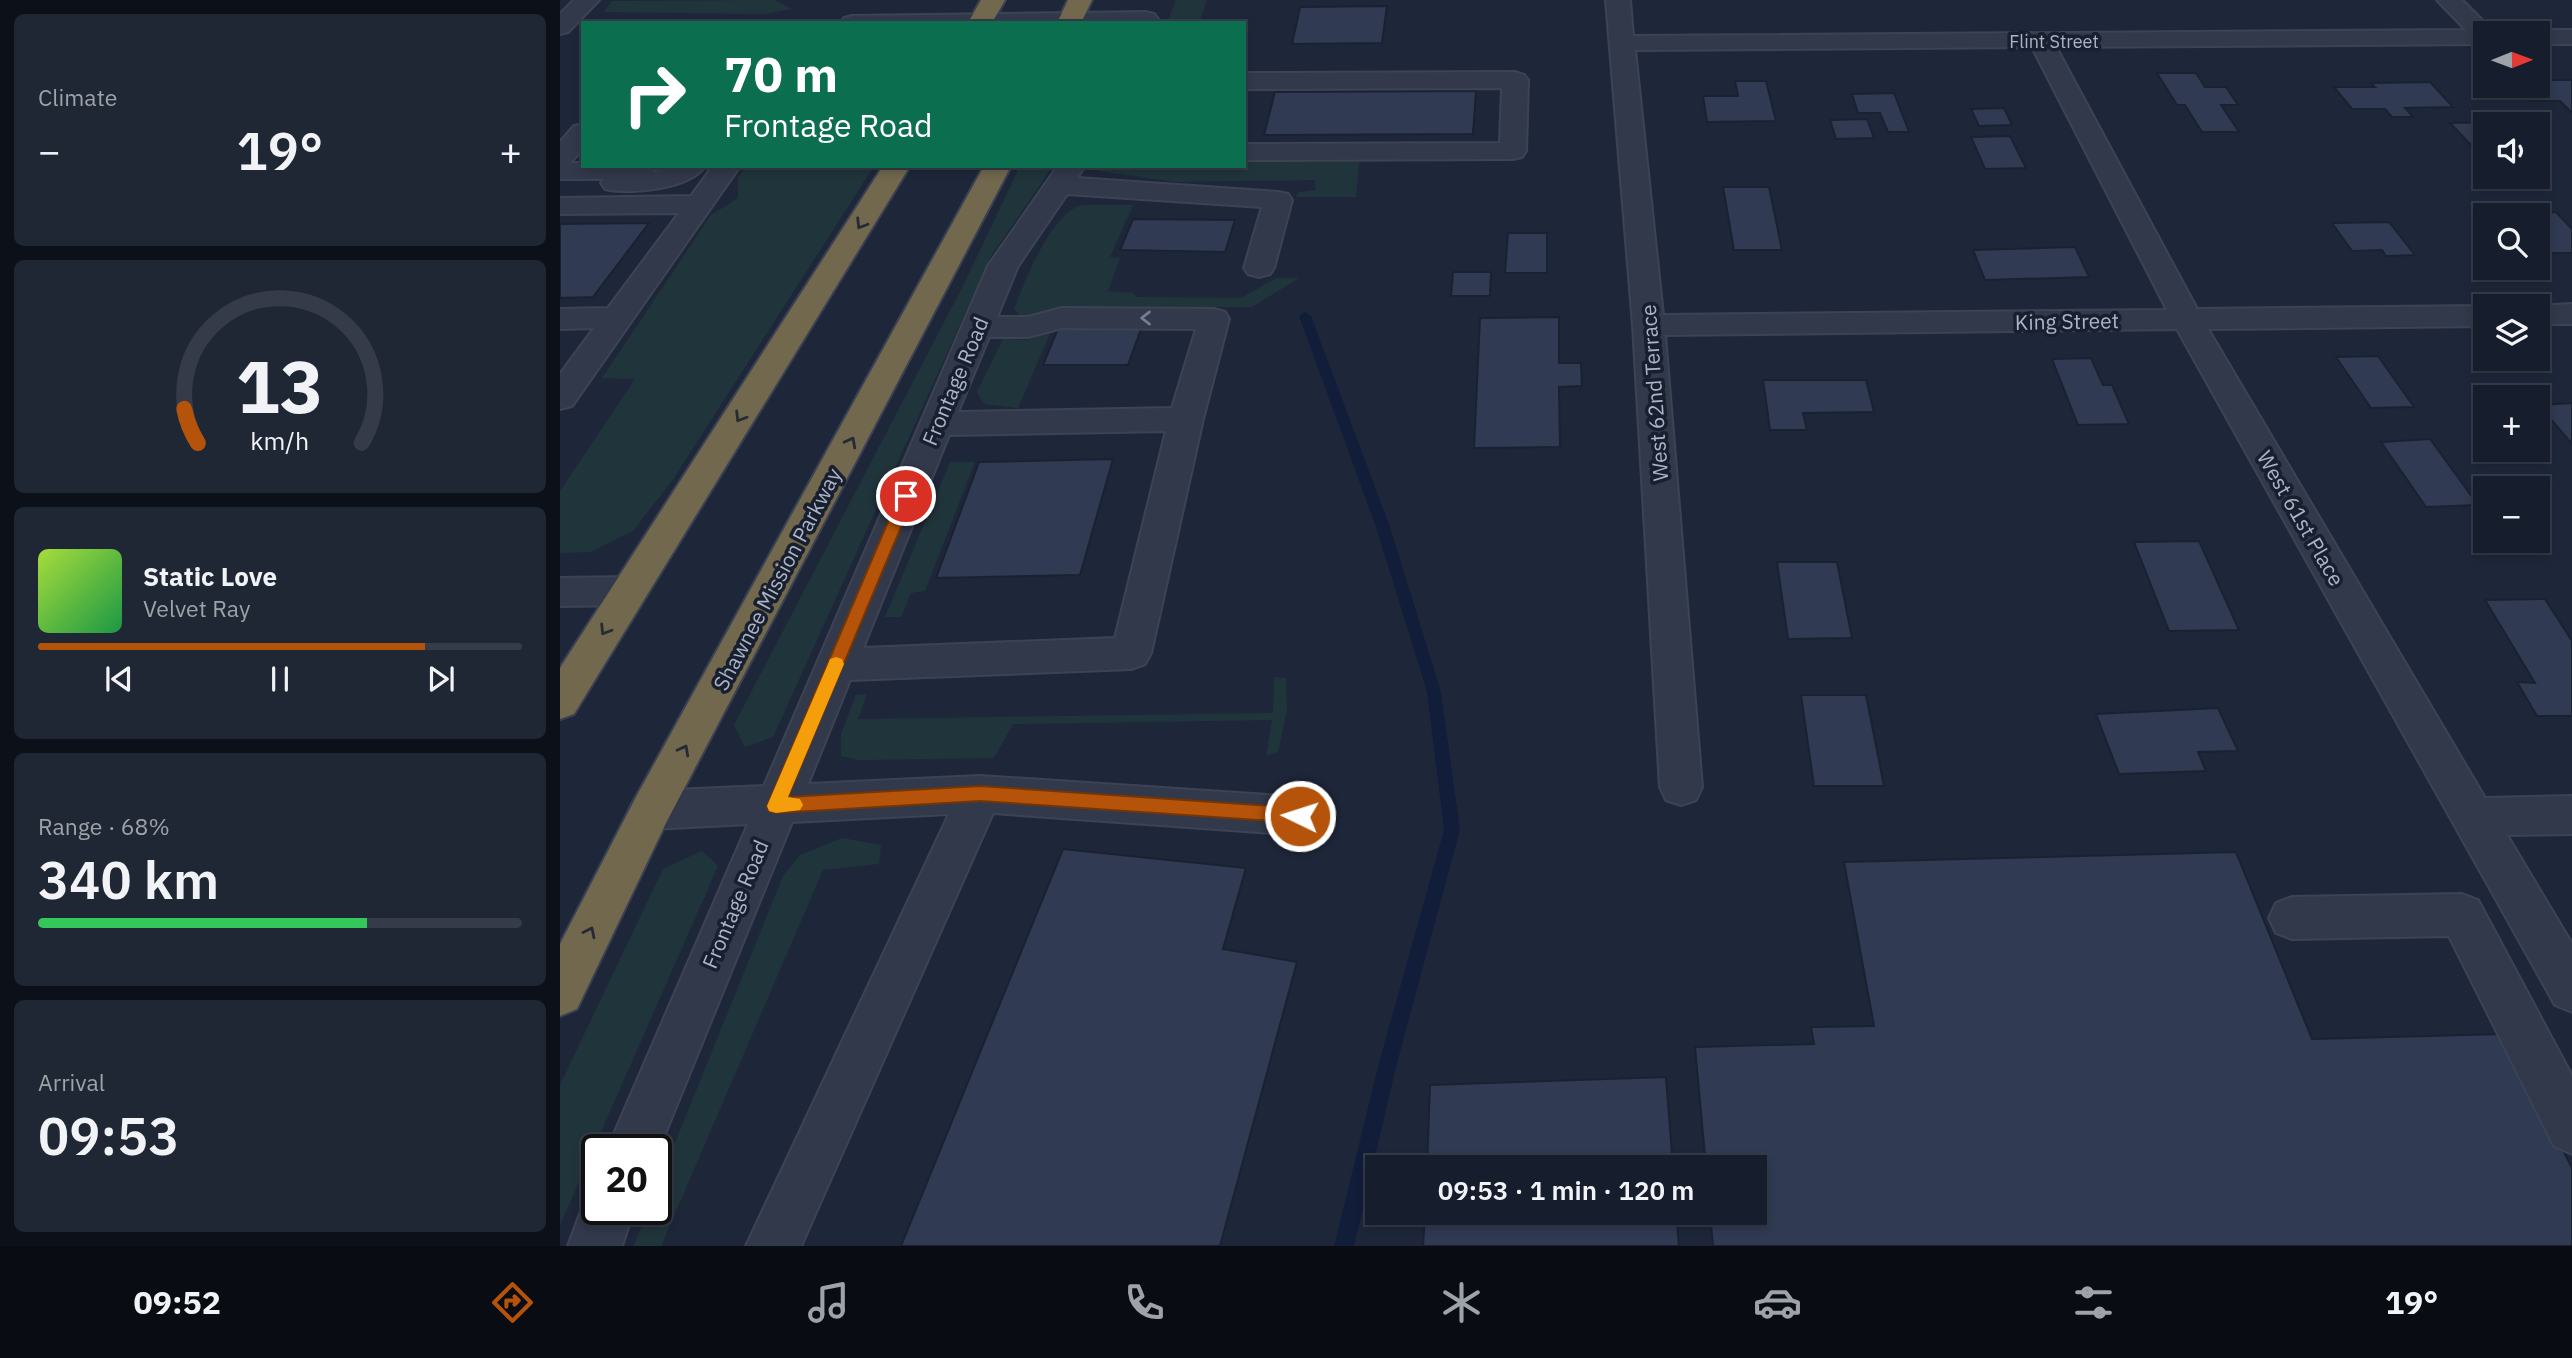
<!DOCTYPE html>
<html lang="en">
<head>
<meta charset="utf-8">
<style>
	body { margin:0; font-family:"IBM Plex Sans",sans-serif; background:#1f2634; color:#f1f3f6; height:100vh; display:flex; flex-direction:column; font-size:26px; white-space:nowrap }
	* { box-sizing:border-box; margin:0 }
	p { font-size:23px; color:#9ea2a9 }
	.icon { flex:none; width:38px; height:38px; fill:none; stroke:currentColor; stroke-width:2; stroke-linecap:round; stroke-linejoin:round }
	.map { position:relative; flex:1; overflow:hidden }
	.side { display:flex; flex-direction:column; gap:14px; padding:14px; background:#0c1018; width:560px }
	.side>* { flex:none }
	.banner { position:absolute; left:21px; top:21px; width:665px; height:147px; border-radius:0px; box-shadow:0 4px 10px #0003,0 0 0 2px #353b48; background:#0b6e4f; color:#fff; overflow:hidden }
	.needle { width:46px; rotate:89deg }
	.fabs { position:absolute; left:1913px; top:21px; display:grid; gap:14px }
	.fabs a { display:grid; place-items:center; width:77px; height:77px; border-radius:0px; background:#161d2c; box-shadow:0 4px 10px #0003,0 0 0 2px #353b48; font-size:35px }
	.speed { position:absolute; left:21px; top:1134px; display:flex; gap:14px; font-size:35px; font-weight:700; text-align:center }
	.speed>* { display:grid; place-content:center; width:91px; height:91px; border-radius:50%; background:#161d2c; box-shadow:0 4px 10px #0003,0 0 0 2px #353b48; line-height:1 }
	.speed .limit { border:4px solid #111; border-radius:10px; background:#fff; color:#111 }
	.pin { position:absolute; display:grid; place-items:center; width:60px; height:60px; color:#fff; margin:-30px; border:4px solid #fff; border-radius:50%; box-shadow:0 2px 7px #0007 }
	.me { position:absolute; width:77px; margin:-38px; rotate:274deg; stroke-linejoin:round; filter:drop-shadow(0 0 5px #0008) }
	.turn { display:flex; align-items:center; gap:24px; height:147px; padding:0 28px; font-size:32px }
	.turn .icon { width:91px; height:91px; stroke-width:2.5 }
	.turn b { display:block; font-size:49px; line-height:60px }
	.big { font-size:52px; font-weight:600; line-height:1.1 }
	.side .card { flex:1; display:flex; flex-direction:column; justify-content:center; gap:10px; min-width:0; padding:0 24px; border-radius:10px; background:#1f2634 }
	.side .dial { align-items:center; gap:0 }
	.dial svg { height:182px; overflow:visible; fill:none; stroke:#353b48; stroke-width:7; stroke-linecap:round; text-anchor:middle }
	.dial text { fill:#f1f3f6; stroke:none }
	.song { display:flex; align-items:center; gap:21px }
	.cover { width:84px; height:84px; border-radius:10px; background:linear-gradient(135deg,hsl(80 70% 55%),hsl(140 70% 35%)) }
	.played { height:7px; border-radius:4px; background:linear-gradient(90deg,#b45309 80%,#353b48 80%) }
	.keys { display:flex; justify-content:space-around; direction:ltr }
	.heat { display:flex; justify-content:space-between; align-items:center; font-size:38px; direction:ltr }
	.charge { height:10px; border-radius:5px; background:linear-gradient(90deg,#34c759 68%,#353b48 0) }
	.trip { position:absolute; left:805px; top:1155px; width:402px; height:70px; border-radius:0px; background:#161d2c; box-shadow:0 4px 10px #0003,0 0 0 2px #353b48; font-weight:600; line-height:70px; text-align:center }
	.tabs { display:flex; height:112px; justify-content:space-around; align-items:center; background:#090c12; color:#9ea2a9 }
	.tabs .icon { width:49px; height:49px }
	.tabs .current { color:#b45309 }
	.tabs b { font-size:32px; color:#f1f3f6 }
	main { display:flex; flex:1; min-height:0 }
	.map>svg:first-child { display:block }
</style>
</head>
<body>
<main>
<section class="side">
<div class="card"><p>Climate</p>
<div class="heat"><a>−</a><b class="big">19°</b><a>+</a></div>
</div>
<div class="card dial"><svg viewBox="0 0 100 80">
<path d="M14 69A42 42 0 1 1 86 69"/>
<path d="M14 69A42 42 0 0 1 8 54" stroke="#b45309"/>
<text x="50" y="56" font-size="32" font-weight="700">13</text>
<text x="50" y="72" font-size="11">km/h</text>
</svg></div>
<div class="card">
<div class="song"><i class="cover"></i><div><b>Static Love</b><p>Velvet Ray</p></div></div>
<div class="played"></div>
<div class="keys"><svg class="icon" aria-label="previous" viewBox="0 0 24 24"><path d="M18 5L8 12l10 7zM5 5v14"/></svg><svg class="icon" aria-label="pause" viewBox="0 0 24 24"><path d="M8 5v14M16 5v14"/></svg><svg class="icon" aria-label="next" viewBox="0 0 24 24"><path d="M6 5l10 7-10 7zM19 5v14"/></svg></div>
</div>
<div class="card"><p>Range · 68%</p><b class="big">340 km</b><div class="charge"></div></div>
<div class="card"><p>Arrival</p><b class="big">09:53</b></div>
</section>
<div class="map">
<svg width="2012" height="1246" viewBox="0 0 2012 1246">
	<rect width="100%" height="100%" fill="#1e273a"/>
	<g fill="#20353b">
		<polygon points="214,0 232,9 204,14 44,12 52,1"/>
		<polygon points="616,0 647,0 639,23 607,23"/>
		<polygon points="684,161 799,162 796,197 736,197 739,192 756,190 755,180 615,182 538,171 537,166 684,166"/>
		<polygon points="186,166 314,166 114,478 73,531 30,552 0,553 0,491 75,379 42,378 151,215 178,198 178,178"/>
		<polygon points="460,166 493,166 431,256 213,737 185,747 174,725 404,284"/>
		<path d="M522,205H573L550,257L560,258L548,291L573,293L576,297L681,298L717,278H739L692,307H511L462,317L454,309C465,280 492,212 522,205Z"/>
		<polygon points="491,331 458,408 424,404 417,392 443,339 467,340"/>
		<polygon points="390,462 415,462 365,591 351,593 341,617 325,617"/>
		<polygon points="714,677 726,678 727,710 718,752 706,756 712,720 453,724 434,758 299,760 281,756 281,734 296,695 307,694 298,719 713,713"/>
		<polygon points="282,838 321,845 319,864 263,870 101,1246 74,1246 88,1209 96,1209 96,1190 223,876 240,855"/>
		<polygon points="142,851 158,866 0,1225 0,1085 103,869"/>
	</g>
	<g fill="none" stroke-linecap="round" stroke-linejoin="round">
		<polygon fill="#111d39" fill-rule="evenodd" points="745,312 751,316 830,527 881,692 900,830 837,1063 794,1246 774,1246 819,1063 884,830 867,692 816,527 739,316"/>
	</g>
	<g fill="#303a52" stroke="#1a2131" stroke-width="2">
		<polygon points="827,6 822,43 732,44 740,7"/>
		<polygon points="1597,73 1636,73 1645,87 1666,87 1678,105 1661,105 1679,132 1642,132 1625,105 1617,105"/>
		<polygon points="1978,80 2012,80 2012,113 2000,101 1969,101 1954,86 1978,86"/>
		<polygon points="1175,81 1206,81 1216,121 1147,122 1143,96 1178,96"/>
		<polygon points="1870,82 1893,107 1845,108 1853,117 1832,117 1825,109 1792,109 1774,87 1815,87 1811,83"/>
		<polygon points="916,91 913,134 704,135 715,92"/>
		<polygon points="1334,93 1349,132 1328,132 1320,113 1298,113 1292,94"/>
		<polygon points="1444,108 1452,125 1419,126 1411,109"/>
		<polygon points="1307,119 1314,138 1276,139 1270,120"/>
		<polygon points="1937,122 1939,124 1925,124 1925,147 1913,147 1890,123"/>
		<polygon points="1450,136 1466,168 1425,169 1411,137"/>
		<polygon points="1163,187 1209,187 1222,250 1174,250"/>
		<polygon points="1996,212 2012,229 2012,253 1987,253 1978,242 1978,215 1954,215 1952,213"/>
		<polygon points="573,219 675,220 665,252 560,250"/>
		<polygon points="1829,222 1855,255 1826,256 1822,250 1792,251 1772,223"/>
		<polygon points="89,223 33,297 0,298 0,224"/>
		<polygon points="948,233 987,233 987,273 945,273"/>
		<polygon points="1515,247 1529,277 1425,280 1413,250"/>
		<polygon points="893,272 931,272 930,296 891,296"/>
		<polygon points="999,317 999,363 1021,363 1022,386 999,387 1000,447 914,448 920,318"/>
		<polygon points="499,326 582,326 568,365 483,365"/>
		<polygon points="1818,356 1854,407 1811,408 1776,357"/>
		<polygon points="1531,358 1543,385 1552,385 1569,424 1518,425 1492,359"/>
		<polygon points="1203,380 1306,380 1314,412 1243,413 1247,430 1210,430"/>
		<polygon points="2012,403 2012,444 1979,405"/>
		<polygon points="1870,439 1918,505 1866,507 1821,442"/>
		<polygon points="553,459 520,575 376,578 419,462"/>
		<polygon points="1639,541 1679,630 1609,631 1574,542"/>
		<polygon points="1217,562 1277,562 1292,638 1228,639"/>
		<polygon points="1985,599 2012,641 2012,716 1977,716 1957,682 1975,683 1925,600"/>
		<polygon points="1241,695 1306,695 1324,786 1254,786"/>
		<polygon points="1658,708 1678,751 1638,752 1646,771 1559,774 1536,714"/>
		<polygon points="503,849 686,868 663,949 737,962 660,1246 341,1246"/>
		<polygon points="1676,852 1752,1039 1944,1034 2012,1168 2012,1246 1153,1246 1150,1213 1195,1213 1195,1167 1146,1167 1135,1047 1254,1044 1251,1027 1314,1026 1284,862"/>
		<polygon points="1106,1077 1113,1167 867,1167 870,1085"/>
		<polygon points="865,1213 1116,1213 1119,1246 863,1246"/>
	</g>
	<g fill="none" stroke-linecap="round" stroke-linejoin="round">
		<defs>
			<g id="minor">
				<polygon points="14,0 39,0 8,32 0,34 0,14"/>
				<path d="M1046,0H1070L1073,36L1906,30L1877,0H1902L1935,33H1925V44L1496,47L1637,309L1925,306V326L1648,329L1925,798L2012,796V834L1947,835L2012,944V1012L1995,1005L1617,329L1105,335L1142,787L1136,800L1121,805L1106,800L1100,787L1073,325ZM1472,47L1607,310L1103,315L1075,50Z"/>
				<polygon points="586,12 594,14 598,19 595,23 280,23 284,18 292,16"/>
				<polygon points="1978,30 2012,30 2012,44 1978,44 1978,33 1969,33"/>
				<polygon points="955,72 964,75 968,80 966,151 962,157 953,159 684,160 684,144 940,143 942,88 684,89 684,73"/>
				<path d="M23,124V149L10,163H23V166H93L94,172L112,166H145C130,189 71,195 45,189L41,183L44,179H0V142L14,126Z"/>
				<polygon points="153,166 180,166 12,406 0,409 0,374 34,328 0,329 0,309 48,308 119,213 0,214 0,198 131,196"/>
				<path d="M498,166H525L517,178L718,192L728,194L732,200L714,268L710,274L699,277L688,274L684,268L702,207L507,194L458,266L437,317H468L502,308L654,309L665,312L669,319L643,419L591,653L585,664L571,669L290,680L248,784L420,776L740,797L755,803L762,816L755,829L740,835L433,813L241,1246H186L389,814L232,822L96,1156V1150H47L188,824L91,829L76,823L69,810L76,797L91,791L204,786L428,266ZM502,328L636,329L612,408L398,412L429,337H468ZM606,431L555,638L303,648L389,435Z"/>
				<polygon points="2012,304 2012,324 1978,324 1978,306 1975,306"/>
				<polygon points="69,577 82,581 88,591 82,601 69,605 0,606 0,578"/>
				<polygon points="1902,894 1918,900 2012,1076 2012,1154 1994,1146 1889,936 1732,939 1716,933 1709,918 1716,903 1732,897"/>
				<polygon points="37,1187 37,1209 74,1209 62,1246 8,1246 29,1190"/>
			</g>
			<g id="highway">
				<polygon points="421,0 445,0 432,23 408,23"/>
				<polygon points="508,0 532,0 521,23 497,23"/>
				<polygon points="323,166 350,166 14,714 0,719 0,668"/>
				<polygon points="424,166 451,166 106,823 17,1009 0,1016 0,944 76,797"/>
			</g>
		</defs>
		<use href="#minor" stroke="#3c4354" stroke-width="4"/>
		<use href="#highway" stroke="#3a4152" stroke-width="4"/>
		<use href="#minor" fill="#32394b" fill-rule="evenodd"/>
		<use href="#highway" fill="#72684e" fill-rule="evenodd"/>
	</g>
	<defs><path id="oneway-chevron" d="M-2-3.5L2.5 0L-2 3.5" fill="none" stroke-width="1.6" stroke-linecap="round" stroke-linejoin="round" transform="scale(1.75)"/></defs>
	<g stroke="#262a34">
		<use href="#oneway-chevron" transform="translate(301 224) rotate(122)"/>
		<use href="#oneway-chevron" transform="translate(180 417) rotate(122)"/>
		<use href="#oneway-chevron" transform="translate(291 442) rotate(-62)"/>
		<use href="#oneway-chevron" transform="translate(45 630) rotate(122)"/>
		<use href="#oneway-chevron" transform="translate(124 750) rotate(-62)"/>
		<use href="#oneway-chevron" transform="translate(30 932) rotate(-64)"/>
	</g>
	<use stroke="#757d8f" href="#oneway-chevron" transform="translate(586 318) rotate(-180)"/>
	<polygon fill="#b45309" stroke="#753606" stroke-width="2" points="346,491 354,496 228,797 420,786 740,808 747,810 749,816 747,821 740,823 420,801 216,813 209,811 207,806 339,496"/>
	<polygon fill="#f59e0b" points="276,657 282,659 284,664 228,797 240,799 243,805 240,810 216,813 209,811 207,806 268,664 270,659"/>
	<g text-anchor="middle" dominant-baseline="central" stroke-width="7" stroke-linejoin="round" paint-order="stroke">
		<g font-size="18" fill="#acb4c7" stroke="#181f2f">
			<text x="1494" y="41">Flint Street</text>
		</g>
		<g font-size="21" fill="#acb4c7" stroke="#181f2f">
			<text transform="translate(1507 321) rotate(-1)">King Street</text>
			<text transform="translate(395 381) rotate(-67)">Frontage Road</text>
			<text transform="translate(1094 393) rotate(-94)">West 62nd Terrace</text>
			<text transform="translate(1741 518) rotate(60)">West 61st Place</text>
			<text transform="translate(217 579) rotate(-62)">Shawnee Mission Parkway</text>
			<text transform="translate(175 904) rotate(-67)">Frontage Road</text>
		</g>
	</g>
</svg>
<div class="fabs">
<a><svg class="needle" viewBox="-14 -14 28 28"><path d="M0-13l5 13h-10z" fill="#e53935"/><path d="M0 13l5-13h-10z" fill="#9ea2a9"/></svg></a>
<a><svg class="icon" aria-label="sound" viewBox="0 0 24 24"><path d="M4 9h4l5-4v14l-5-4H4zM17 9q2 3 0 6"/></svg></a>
<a><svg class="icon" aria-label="search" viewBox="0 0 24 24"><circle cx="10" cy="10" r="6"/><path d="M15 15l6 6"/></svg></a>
<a><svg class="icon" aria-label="layers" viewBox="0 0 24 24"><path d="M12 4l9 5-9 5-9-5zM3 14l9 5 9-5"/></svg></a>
<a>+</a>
<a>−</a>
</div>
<div class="speed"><div class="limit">20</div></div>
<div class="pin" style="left:346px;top:496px;background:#d93025"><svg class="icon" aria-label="arrive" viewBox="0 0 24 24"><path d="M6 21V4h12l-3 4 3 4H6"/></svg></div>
<svg class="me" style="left:740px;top:816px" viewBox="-20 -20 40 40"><circle r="17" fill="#b45309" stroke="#fff" stroke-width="3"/><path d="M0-11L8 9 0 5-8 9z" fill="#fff"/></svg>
<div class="trip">09:53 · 1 min · 120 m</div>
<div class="banner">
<div class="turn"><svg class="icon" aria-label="right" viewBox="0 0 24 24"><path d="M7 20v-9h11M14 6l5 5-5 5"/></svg><div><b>70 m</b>Frontage Road</div></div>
</div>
</div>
</main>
<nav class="tabs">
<b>09:52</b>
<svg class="icon current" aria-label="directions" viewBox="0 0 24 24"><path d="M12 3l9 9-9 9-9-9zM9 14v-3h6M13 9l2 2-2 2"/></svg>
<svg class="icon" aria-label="music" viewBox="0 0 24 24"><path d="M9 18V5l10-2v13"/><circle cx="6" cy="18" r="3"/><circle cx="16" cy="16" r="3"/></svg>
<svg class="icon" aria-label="phone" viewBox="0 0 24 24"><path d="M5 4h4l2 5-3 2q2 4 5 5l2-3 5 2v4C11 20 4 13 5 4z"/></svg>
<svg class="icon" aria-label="climate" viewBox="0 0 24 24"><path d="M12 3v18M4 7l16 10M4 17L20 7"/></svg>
<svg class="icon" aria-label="car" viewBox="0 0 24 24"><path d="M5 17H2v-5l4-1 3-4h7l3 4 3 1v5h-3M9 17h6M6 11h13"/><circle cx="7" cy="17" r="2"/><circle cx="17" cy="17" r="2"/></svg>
<svg class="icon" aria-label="filters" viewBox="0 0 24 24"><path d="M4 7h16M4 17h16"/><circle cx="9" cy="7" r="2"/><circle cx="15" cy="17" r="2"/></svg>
<b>19°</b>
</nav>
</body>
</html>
